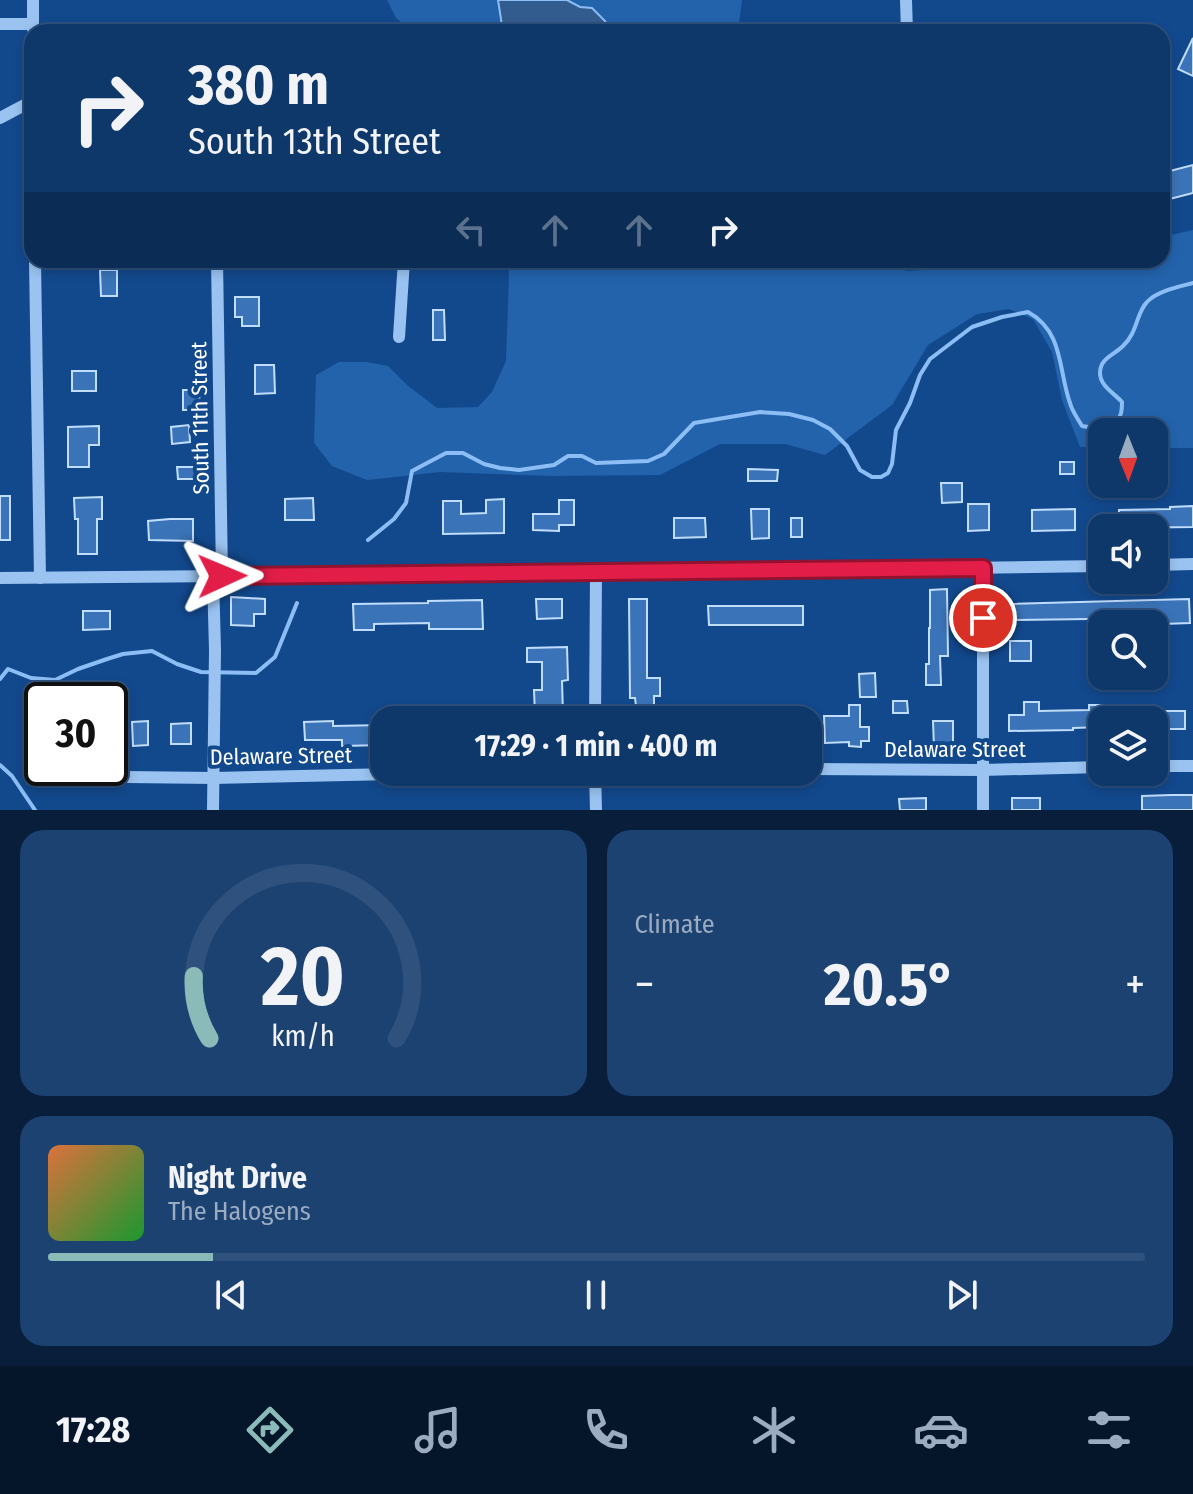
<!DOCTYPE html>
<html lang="en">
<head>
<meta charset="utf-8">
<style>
	body { margin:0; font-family:"Fira Sans Condensed",sans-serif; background:#1c4272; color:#f1f3f6; height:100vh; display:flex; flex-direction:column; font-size:30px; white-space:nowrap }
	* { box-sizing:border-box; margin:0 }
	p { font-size:26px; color:#9bacc1 }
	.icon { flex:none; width:44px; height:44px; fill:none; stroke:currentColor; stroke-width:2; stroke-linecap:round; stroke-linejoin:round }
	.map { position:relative; height:810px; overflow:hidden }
	.details { display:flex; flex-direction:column; gap:20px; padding:20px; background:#081e3a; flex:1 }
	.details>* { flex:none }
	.hud { position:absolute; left:24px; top:24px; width:1146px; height:244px; border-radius:24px; box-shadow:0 4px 12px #0003,0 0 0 2px #2e517e; background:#0e376a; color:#f1f3f6; overflow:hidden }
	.needle { width:52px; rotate:179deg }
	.tools { position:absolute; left:1088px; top:418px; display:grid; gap:16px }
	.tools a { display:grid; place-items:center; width:80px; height:80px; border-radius:16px; background:#0e376a; box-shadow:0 4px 12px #0003,0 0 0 2px #2e517e; font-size:40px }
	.speed { position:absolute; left:24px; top:682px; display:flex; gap:16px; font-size:40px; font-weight:700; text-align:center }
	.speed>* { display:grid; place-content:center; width:104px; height:104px; border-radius:50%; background:#0e376a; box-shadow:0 4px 12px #0003,0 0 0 2px #2e517e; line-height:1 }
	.speed .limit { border:4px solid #111; border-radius:12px; background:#fff; color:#111 }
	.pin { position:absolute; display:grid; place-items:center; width:68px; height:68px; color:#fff; margin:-34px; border:4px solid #fff; border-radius:50%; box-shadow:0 2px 8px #0007 }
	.me { position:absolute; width:88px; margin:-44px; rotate:89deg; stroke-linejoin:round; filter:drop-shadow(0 0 6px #0008) }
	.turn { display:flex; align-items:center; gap:28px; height:168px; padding:0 32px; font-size:36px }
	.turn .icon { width:104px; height:104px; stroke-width:2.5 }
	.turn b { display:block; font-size:56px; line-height:68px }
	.lanes { display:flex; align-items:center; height:76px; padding:0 32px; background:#0003; justify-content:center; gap:40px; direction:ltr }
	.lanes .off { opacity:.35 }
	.big { font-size:60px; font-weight:700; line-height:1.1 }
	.details .widget { flex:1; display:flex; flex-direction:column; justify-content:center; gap:12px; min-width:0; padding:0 28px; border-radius:24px; background:#1c4272 }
	.details .dial { align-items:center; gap:0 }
	.dial svg { height:208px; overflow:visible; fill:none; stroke:#2e517e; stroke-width:7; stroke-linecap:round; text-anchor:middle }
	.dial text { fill:#f1f3f6; stroke:none }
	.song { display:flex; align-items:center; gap:24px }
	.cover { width:96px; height:96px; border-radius:12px; background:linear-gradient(135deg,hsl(20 70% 55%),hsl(130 70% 35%)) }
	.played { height:8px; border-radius:4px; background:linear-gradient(90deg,#8bbbb9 15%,#2e517e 15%) }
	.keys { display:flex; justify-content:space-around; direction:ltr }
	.heat { display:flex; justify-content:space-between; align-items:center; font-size:44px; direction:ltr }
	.details .tiles { flex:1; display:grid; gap:20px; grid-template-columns:1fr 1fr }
	.widget:last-child { grid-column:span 2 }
	.trip { position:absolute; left:370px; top:706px; width:452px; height:80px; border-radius:24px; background:#0e376a; box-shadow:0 4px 12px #0003,0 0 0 2px #2e517e; font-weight:700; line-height:80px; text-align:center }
	.tab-bar { display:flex; height:128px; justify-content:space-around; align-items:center; background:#06162a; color:#9bacc1 }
	.tab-bar .icon { width:56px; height:56px }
	.tab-bar .current { color:#8bbbb9 }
	.tab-bar b { font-size:36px; color:#f1f3f6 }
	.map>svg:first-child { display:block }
</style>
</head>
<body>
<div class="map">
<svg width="1193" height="810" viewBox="0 0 1193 810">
	<rect width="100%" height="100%" fill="#12498d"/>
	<g fill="#2363ac">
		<polygon points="387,0 742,0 738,32 413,32 396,18"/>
		<polygon points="1193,230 1193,448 1154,448 1154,432 1102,432 1102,447 1080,447 1062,400 1052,352 1033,319 1009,309 977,314 928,345 892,405 825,455 785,444 720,444 660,475 551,476 440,472 367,480 332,466 314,443 316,375 339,362 366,362 388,366 407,385 437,408 478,407 492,392 506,361 509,277 508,260 834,260 853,261 909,271 1073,260 1162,260 1162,237"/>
	</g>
	<polygon fill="#335c8e" stroke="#8cbef5" stroke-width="2" points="498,0 567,0 580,7 592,8 605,21 609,32 503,32"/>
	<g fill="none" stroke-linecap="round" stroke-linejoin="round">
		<g stroke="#8cbef5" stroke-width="4">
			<path d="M368,540L394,519L406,503L412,471L446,453H463L484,464L500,468L519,470L554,465L568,456H582L596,463L648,461L664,454L694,423L760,412L789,414L813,420L830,429L847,446L860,470L872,477H881L888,473L892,464L896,430L910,403L920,375L930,359L972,327L1002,317L1028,312C1064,332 1058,369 1070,403C1072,411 1078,419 1082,426C1095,429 1115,430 1120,416C1122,412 1122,406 1122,402C1114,393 1100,386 1100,373C1100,358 1114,355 1123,346C1138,332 1136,313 1147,302C1157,291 1178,287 1193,283"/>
			<polyline points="0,679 8,669 31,678 55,680 78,669 107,659 123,654 152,651 177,664 201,672 256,673 275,657 297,603"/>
			<polyline points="0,765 12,776 35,810"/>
		</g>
	</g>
	<g fill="#3a73b7" stroke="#c1ddfd" stroke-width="2">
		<polygon points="1193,38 1193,76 1178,69"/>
		<polygon points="1193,165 1193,193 1162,201 1162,173"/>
		<polygon points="100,270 117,270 117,296 101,296"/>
		<polygon points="235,297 259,297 259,326 242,326 242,317 235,317"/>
		<polygon points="433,310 444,310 445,340 433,340"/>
		<polygon points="255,365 274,365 275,393 255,394"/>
		<rect x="72" y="371" width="24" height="20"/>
		<polygon points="183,390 199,390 200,410 183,410"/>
		<polygon points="189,425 190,442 172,444 171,427"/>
		<polygon points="99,426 99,445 89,445 89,467 68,467 68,427"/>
		<rect x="1060" y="462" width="14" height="12"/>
		<polygon points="177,467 200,467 200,479 178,479"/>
		<polygon points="748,469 778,470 777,481 748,481"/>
		<polygon points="941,483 962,483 962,502 942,503"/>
		<rect x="0" y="496" width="10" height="44"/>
		<polygon points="102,497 102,519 97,519 97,554 78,554 78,519 75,519 74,498"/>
		<polygon points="313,498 314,520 285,520 285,499"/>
		<polygon points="504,499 504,533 443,534 443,501 461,501 461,514 486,513 486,500"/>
		<polygon points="559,500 574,500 574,525 559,525 559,531 533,530 533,514 559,514"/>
		<polygon points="968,504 989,504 989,530 968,531"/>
		<polygon points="1193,506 1193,527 1119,528 1119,510 1170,509 1170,507"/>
		<polygon points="751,509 769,509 769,538 752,539"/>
		<polygon points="1075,509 1075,530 1032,531 1032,510"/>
		<polygon points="674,518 705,518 706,537 674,538"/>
		<rect x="791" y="518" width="11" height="19"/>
		<polygon points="170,519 193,519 193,541 149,540 148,521"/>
		<polygon points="947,589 948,656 940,656 941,685 926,685 926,664 929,664 929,628 930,628 930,590"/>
		<polygon points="231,597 265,599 265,614 254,614 254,626 231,625"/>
		<polygon points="536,599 562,599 562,618 537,619"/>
		<polygon points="629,599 647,599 647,678 660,678 660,696 654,696 654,706 636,706 635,698 630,698"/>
		<polygon points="1189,599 1190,623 1163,624 1163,618 1010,620 1010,604"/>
		<polygon points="482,600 483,629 429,629 429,623 374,624 374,630 354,630 353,604 428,603 428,601"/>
		<polygon points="708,606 803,606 803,625 709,625"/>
		<polygon points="83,611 110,611 110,629 83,630"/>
		<rect x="1010" y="641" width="21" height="20"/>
		<polygon points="567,647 568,680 562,681 563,714 535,715 534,690 542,690 542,662 527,662 527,648"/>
		<polygon points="875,673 876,697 860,697 859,674"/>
		<polygon points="893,701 907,701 908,713 893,713"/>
		<polygon points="1024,702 1039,702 1039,711 1089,710 1089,705 1109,705 1109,720 1102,720 1102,727 1073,728 1073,730 1009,731 1009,715 1024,715"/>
		<polygon points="849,705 860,705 860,727 869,727 869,741 861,741 861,747 849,746 849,742 825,743 824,716 849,716"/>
		<rect x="1162" y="711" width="23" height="18"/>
		<polygon points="148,721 148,745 133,746 132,722"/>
		<polygon points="333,721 333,726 384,725 384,745 342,746 342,740 305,740 304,722"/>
		<polygon points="933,721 953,721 953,747 934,748"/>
		<polygon points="191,723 191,744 171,744 171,724"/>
		<polygon points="1171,795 1193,795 1193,810 1142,810 1142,796"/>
		<polygon points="926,798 926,810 900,810 899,799"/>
		<rect x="1012" y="798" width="28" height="12"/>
	</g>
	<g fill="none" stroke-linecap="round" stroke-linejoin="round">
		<g stroke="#9ac3f1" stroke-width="12">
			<polyline points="906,0 907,32"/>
			<polyline points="0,24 33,24"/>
			<polyline points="33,29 33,0"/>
			<polyline points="0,118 32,101"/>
			<polyline points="35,260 40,578"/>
			<polyline points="217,260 222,576"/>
			<polyline points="399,337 404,260"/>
			<polyline points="1154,565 1193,564"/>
			<polyline points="213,576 215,650 213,810"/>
			<polyline points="0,578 596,573 1102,566"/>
			<polyline points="595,720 596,573"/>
			<polyline points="1154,766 1193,766"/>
			<polyline points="808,769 982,770 1102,767"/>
			<polyline points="595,772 596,810"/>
			<polyline points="126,777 214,778 486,772"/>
			<polyline points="983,810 983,568"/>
		</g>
	</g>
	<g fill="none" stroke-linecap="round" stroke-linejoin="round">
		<defs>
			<polyline id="route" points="222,576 983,568 983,618"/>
		</defs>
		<use href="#route" stroke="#92132f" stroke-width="20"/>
		<use href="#route" stroke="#e11d48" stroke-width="14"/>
	</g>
	<g text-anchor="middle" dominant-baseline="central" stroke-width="8" stroke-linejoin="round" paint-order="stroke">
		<g font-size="22" fill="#fff" stroke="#12498d">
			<text transform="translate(200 418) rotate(-91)">South 11th Street</text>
			<text x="955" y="749">Delaware Street</text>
			<text transform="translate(281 756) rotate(-1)">Delaware Street</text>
		</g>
	</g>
</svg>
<div class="tools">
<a><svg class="needle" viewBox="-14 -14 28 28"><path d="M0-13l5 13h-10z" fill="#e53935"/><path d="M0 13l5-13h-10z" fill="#9bacc1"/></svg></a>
<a><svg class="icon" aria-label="sound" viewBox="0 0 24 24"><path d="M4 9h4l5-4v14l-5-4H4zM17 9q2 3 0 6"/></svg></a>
<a><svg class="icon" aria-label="search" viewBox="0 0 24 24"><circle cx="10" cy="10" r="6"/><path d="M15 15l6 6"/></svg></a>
<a><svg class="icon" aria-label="layers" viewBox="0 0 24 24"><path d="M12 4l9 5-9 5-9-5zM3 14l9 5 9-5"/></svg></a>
</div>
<div class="speed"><div class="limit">30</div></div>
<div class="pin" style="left:983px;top:618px;background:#d93025"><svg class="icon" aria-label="arrive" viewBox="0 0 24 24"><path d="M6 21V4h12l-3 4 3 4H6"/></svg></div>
<svg class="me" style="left:222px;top:576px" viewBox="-20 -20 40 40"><path d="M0-17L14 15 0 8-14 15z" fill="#e11d48" stroke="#fff" stroke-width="4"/></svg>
<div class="trip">17:29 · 1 min · 400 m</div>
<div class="hud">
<div class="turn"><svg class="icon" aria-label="right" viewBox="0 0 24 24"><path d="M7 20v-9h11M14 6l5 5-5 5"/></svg><div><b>380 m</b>South 13th Street</div></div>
<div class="lanes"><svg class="icon off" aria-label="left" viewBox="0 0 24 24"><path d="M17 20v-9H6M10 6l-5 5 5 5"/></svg><svg class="icon off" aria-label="ahead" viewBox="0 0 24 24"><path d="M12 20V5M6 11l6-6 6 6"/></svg><svg class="icon off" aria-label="ahead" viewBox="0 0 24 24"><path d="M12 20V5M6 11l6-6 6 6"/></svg><svg class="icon" aria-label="right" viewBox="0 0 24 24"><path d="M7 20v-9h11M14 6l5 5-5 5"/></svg></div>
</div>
</div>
<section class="details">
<div class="tiles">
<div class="widget dial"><svg viewBox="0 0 100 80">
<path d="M14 69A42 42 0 1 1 86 69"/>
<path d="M14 69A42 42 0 0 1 8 45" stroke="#8bbbb9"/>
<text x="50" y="56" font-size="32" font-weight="700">20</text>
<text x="50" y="72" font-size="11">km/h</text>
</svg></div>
<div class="widget"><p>Climate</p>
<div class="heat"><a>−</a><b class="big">20.5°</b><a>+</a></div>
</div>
<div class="widget">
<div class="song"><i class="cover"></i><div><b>Night Drive</b><p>The Halogens</p></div></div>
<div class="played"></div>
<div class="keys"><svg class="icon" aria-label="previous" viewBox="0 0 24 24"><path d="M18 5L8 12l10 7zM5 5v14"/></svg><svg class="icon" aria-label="pause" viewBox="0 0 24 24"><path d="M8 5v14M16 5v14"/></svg><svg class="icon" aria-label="next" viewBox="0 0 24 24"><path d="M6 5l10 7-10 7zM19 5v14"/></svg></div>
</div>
</div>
</section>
<nav class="tab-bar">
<b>17:28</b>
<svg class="icon current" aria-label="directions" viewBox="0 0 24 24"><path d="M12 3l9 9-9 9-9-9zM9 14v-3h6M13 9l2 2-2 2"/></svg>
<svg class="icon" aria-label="music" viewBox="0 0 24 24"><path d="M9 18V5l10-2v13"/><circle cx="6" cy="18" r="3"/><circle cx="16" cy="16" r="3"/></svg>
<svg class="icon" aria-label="phone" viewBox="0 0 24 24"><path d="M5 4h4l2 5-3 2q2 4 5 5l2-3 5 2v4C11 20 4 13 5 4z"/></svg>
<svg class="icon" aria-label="climate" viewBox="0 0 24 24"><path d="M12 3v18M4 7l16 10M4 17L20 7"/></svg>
<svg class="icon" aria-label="car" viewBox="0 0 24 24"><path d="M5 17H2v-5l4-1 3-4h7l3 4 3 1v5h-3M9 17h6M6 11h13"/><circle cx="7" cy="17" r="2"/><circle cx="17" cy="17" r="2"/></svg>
<svg class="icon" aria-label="filters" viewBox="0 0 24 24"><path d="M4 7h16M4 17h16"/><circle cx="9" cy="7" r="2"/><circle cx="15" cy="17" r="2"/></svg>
</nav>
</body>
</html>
